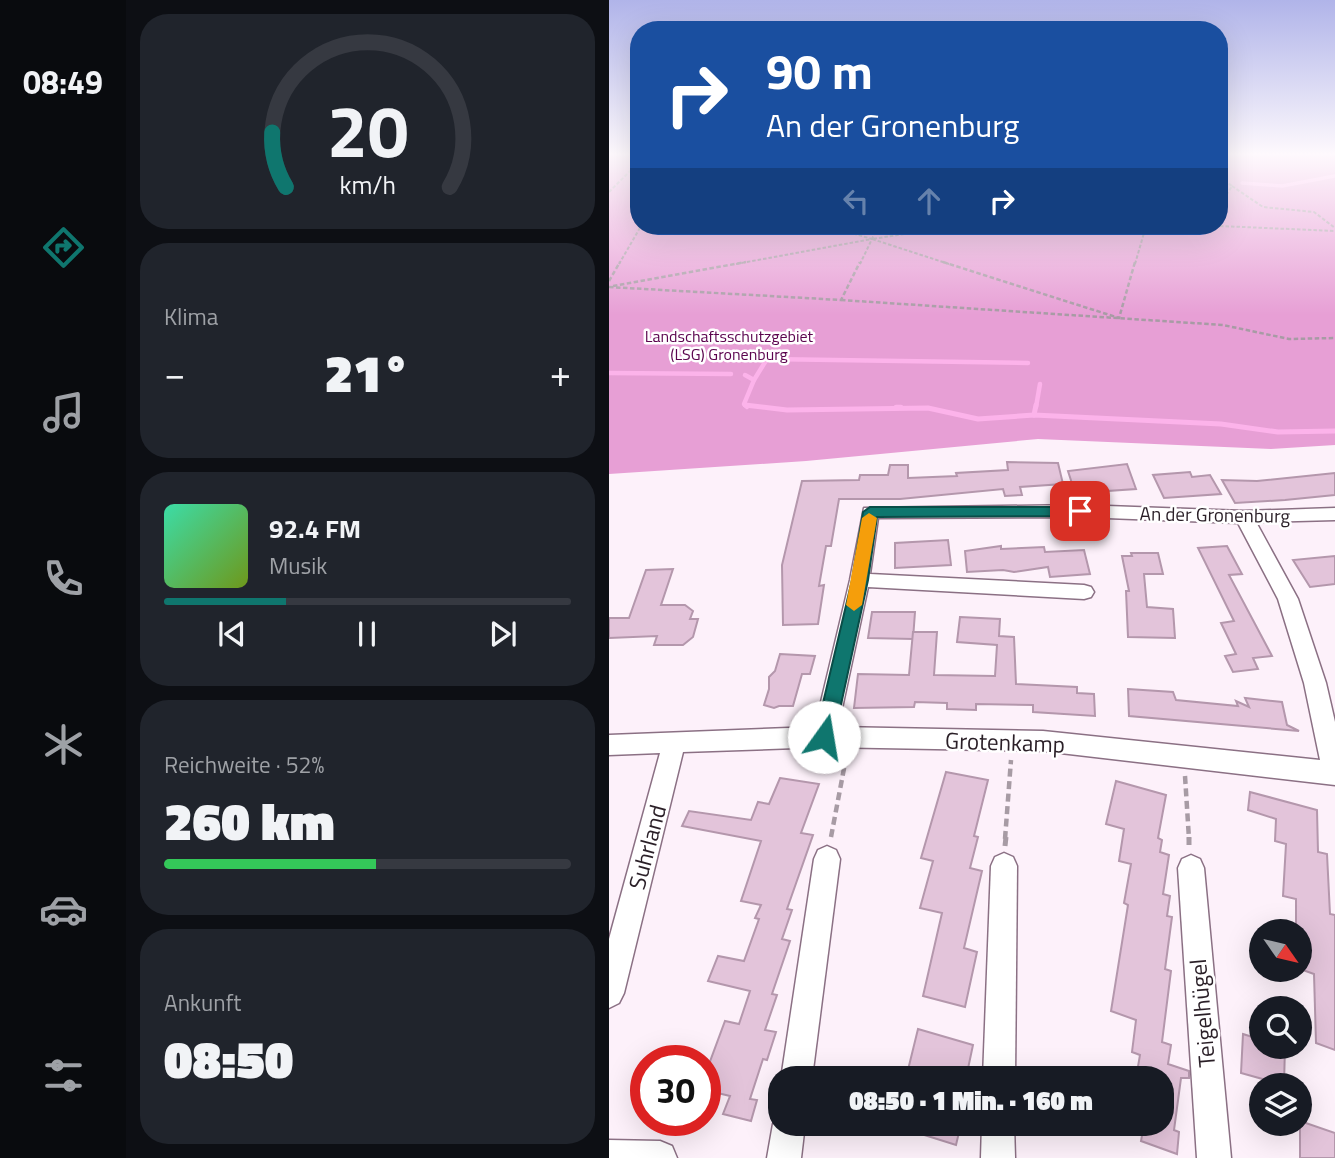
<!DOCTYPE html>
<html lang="de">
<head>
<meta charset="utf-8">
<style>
	body { margin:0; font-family:"Titillium Web",sans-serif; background:#20242c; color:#f1f3f6; height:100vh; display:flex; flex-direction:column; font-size:26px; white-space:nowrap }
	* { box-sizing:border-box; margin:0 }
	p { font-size:23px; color:#9ea1a6 }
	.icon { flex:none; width:38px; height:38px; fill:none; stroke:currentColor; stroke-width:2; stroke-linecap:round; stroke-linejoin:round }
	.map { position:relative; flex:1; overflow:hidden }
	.sheet { display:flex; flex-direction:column; gap:14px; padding:14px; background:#0d0f14; width:483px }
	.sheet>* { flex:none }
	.hud { position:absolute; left:21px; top:21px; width:598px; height:214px; border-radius:28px; box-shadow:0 7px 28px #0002; background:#1a4fa0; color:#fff; overflow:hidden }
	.needle { width:46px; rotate:124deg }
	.tools { position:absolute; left:640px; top:919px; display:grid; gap:14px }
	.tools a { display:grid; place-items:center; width:63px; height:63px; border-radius:50%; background:#171b24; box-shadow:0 7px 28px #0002; font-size:35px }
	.speed { position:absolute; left:21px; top:1045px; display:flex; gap:14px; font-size:35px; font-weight:700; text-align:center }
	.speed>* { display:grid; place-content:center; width:91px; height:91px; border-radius:50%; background:#171b24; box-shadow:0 7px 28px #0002; line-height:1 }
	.speed .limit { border:10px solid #d22; background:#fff; color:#111 }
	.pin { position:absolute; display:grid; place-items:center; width:60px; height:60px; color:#fff; margin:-30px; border-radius:14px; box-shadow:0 4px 10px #0006 }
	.me { position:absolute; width:77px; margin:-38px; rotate:13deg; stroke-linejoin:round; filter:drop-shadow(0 0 5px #0008) }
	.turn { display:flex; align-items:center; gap:24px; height:147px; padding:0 21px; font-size:32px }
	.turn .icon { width:91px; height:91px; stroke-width:2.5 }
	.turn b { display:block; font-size:49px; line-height:60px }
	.lanes { display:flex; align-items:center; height:66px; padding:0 21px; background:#0003; justify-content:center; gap:35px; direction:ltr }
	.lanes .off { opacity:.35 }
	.big { font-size:52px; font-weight:800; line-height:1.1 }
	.sheet .tile { flex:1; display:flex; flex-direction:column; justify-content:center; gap:10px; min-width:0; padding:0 24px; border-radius:28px; background:#20242c }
	.sheet .dial { align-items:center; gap:0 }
	.dial svg { height:182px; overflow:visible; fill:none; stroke:#363941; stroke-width:7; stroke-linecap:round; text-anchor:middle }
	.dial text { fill:#f1f3f6; stroke:none }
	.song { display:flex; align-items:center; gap:21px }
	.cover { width:84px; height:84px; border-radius:10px; background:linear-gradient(135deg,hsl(160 70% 55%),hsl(80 70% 35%)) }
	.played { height:7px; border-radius:4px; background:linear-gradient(90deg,#0f766e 30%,#363941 30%) }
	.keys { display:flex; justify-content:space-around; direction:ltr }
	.heat { display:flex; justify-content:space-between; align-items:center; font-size:38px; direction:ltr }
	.charge { height:10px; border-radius:5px; background:linear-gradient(90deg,#34c759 52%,#363941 0) }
	.trip { position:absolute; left:159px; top:1066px; width:406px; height:70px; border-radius:28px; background:#171b24; box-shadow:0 7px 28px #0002; font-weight:800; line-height:70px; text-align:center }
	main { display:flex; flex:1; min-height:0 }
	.tabs { display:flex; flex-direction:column; width:126px; justify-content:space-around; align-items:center; background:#090b0e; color:#9ea1a6 }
	.tabs .icon { width:49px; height:49px }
	.tabs .on { color:#0f766e }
	.tabs b { font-size:32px; color:#f1f3f6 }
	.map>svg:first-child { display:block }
</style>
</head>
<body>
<main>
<nav class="tabs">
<b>08:49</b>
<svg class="icon on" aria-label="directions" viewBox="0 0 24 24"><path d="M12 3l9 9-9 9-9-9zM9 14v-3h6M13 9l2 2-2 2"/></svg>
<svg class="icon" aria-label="music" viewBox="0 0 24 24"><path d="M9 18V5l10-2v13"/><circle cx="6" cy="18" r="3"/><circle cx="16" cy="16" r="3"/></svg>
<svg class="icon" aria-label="phone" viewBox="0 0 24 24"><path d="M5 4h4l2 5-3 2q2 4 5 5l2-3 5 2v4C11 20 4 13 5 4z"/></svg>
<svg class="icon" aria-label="climate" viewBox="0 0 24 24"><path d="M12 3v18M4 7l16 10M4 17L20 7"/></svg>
<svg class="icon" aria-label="car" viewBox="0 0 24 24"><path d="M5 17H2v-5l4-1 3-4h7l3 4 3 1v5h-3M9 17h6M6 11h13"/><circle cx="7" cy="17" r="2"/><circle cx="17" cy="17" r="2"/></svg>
<svg class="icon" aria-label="filters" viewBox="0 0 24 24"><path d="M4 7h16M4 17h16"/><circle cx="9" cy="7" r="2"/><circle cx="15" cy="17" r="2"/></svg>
</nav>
<section class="sheet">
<div class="tile dial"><svg viewBox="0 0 100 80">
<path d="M14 69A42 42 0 1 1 86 69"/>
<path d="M14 69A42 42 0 0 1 8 45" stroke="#0f766e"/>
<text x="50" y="56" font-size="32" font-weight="700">20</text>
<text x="50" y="72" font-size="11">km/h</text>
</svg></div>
<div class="tile"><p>Klima</p>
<div class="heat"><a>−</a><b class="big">21°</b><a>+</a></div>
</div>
<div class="tile">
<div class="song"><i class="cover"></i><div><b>92.4 FM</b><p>Musik</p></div></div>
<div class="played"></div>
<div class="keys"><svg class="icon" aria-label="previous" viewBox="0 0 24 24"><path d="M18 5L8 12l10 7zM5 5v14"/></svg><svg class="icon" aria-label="pause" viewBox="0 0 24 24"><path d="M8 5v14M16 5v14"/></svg><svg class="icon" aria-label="next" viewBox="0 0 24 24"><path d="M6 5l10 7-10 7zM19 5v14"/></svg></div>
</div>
<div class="tile"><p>Reichweite · 52%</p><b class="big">260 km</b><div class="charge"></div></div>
<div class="tile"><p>Ankunft</p><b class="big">08:50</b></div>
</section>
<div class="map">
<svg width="726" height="1158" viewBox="0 0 726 1158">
	<rect width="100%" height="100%" fill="#fdf1fa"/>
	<polygon fill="#e79fd5" points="0,153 30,153 30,226 611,226 611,153 726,153 726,445 662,449 429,439 197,461 0,474"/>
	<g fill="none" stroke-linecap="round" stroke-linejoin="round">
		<polyline stroke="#fcb3ea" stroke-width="3.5" points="633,183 673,186 726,176"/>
		<g stroke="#fcb3ea" stroke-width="4.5">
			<polyline points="0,373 122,374"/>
			<polyline points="136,375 145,380 135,404 138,407"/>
			<polyline points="145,380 158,359 419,363"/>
			<polyline points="287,407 292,407"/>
			<polyline points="427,407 431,384"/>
		</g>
		<g stroke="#fcb3ea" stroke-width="5">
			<polyline points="136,405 178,410 319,408 369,419 425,415 612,424 669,432 726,431"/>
			<polyline points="425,415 427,405"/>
		</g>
	</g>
	<g fill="#e3c4da" stroke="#b497ac" stroke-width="2">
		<polygon points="398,462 449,463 454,484 411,487 413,495 396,496 394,489 291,499 230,499 222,546 217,546 210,586 215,585 209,624 174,625 173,565 193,481 250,480 251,475 279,475 281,465 299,465 299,478 348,476 347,473 399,470"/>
		<polygon points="518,464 527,489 484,492 485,495 467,496 459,471"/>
		<polygon points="581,472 583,477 601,475 612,494 555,498 544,475"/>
		<polygon points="726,473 726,495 676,500 626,503 613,480 648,481"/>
		<polygon points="339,540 342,565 286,568 286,543"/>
		<polygon points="392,546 392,549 435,547 436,552 475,550 481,574 441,577 439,567 405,572 394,570 358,572 356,551"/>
		<polygon points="618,546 633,574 620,575 663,656 644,658 649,669 624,672 616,656 627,654 612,623 625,621 589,548"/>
		<polygon points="522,553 549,553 554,574 535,574 538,607 564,609 566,638 519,637 517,591 520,591 513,556 523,556"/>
		<polygon points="726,556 726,584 701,587 684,560"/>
		<polygon points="64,569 52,605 76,605 84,611 81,619 89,619 84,637 74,645 45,645 48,636 0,638 0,618 20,618 37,570"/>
		<polygon points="263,612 306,612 304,639 259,638"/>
		<polygon points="351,617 391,619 390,636 405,637 407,684 468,687 468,693 485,694 486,716 424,712 424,705 367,704 367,710 338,709 338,703 306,702 305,707 245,708 249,674 300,675 304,632 328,632 325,675 386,676 388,645 348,642"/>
		<polygon points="171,654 206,656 201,674 193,674 184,706 170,706 165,708 155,705 160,689 160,677 166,671"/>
		<polygon points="519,689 564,692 567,700 629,706 627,701 640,707 636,698 673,702 678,725 690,731 520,716"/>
		<polygon points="337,772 379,780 365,836 369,837 361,868 373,871 355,948 368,952 356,1007 314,996 333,913 311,908 324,861 312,858"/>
		<polygon points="171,778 210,784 192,833 204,835 178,909 183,910 173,939 181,941 163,994 168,995 156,1030 167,1032 158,1060 154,1059 141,1099 148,1100 142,1121 114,1114 121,1096 96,1090 96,1075 116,1021 130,1024 141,991 99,981 109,956 135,961 150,919 146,918 152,905 132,901 152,841 73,826 80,811 142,820 149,802 160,804"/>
		<polygon points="507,781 557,795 549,838 553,840 551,852 560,855 554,894 561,896 558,916 563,917 556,969 562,971 553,1042 562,1045 559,1064 580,1071 580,1078 572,1078 565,1130 570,1132 568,1154 532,1141 535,1124 553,1124 553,1078 527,1078 531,1055 523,1052 527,1020 502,1011 519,905 515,903 522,864 510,861 515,829 497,824"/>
		<polygon points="641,792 708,810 709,852 718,854 721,914 726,915 726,1050 707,1043 705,974 691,969 691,931 687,931 687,899 674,896 677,844 666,841 667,819 639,810"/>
		<polygon points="309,1029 364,1045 357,1078 297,1078"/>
		<polygon points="634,1034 653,1040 653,1046 676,1046 675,1085 632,1073"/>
		<polygon points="691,1121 726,1133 726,1158 691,1158"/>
		<polygon points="291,1124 352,1124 347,1145 290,1127"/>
	</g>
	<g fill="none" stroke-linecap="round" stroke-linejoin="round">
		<defs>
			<g id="street">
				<path d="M471,505L635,511L726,508V520L647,522L689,599L717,683L726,722V785L434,751L215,747L74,752L15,993L10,1003L0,1008V939L51,753L0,755V735L206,727L241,580L255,508ZM471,517L629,523L669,599L695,683L711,760L434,731L229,727L259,587L475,599L482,597L485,592L482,587L475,585L261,574L269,518Z"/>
				<polygon points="218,846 227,850 231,859 203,1078 172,1079 205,859 209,850"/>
				<polygon points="395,853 404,857 408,866 406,1078 374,1078 382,866 386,857"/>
				<polygon points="582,855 591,859 595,868 622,1158 588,1158 569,868 573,859"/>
				<polygon points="172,1111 172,1124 196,1124 192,1158 158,1158 164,1124"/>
				<polygon points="373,1124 405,1124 406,1158 372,1158"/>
				<polygon points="0,1140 51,1141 63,1146 68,1158 0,1158"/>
			</g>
		</defs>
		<use href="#street" stroke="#8b7084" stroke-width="3"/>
		<g stroke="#a79ba4" stroke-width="2" stroke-dasharray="3.5 2" stroke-linecap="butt">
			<polyline points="611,177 623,186 618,194 611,197"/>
			<polyline points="623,186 654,207 705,212 726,228"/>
			<polyline points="0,192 30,162"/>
			<polyline points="218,226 263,239 251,264"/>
			<polyline points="611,226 726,231"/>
			<polyline points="536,231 560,231 585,226"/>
			<polyline points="10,264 32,226"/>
			<polyline points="127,264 263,239 269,226"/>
			<polyline points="340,264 263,239 347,226"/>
			<polyline points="526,264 537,226"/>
		</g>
		<g stroke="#a79ba4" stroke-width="2.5" stroke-dasharray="4.5 2.5" stroke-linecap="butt">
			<polyline points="334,262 510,318 526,262"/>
			<polyline points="0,281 11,262"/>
			<polyline points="4,286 137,262"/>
			<polyline points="0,287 232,300 251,262"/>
			<polyline points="232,300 614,325 680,339 726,338"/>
		</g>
		<g stroke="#a79ba4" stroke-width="4.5" stroke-dasharray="8 4.5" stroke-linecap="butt">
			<polyline points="576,776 580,839"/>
			<polyline points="222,837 237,758"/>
			<polyline points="396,839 402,760"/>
		</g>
		<g stroke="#a79ba4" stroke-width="5" stroke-dasharray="10 5" stroke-linecap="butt">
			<polyline points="580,837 580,845"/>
			<polyline points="396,846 397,837"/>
		</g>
		<use href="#street" fill="#fff" fill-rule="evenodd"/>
	</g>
	<linearGradient id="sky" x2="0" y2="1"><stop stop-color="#b0b4e9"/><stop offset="0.49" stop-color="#fef9fd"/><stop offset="1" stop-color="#fef9fd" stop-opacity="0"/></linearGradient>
	<rect width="726" height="315" fill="url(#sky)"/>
	<polygon fill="#0f766e" stroke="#0a4d48" stroke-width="2" points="261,507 471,507 478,511 471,516 268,517 259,580 225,737 222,743 215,746 208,743 206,737 243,580 254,512"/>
	<polygon fill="#f59e0b" points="260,513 268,518 253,605 245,611 237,605 253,518"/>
	<g text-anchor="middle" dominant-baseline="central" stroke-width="5" stroke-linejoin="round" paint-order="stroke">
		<g font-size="16" fill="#5b044e" stroke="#fff">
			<text x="120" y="336">Landschaftsschutzgebiet<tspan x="120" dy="18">(LSG) Gronenburg</tspan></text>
		</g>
		<g font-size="19" fill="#2a1f27" stroke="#fff">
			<text transform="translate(606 514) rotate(1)">An der Gronenburg</text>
		</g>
		<g font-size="23" fill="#2a1f27" stroke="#fff">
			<text transform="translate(396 742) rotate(2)">Grotenkamp</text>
			<text transform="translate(38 847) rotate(-75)">Suhrland</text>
			<text transform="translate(593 1013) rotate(-95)">Teigelhügel</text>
		</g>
	</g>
</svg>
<div class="tools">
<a><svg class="needle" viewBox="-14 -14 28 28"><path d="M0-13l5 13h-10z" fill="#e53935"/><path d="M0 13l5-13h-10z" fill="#9ea1a6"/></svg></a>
<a><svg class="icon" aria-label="search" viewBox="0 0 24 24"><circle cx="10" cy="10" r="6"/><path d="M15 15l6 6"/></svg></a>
<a><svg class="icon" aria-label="layers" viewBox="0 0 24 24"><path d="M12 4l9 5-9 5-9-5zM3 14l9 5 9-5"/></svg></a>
</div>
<div class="speed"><div class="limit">30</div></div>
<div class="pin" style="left:471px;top:511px;background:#d93025"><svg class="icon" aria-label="arrive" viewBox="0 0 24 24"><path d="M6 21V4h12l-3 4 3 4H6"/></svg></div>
<svg class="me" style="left:215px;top:737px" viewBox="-20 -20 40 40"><circle r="19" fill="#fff"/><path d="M0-13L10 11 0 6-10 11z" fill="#0f766e"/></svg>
<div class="trip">08:50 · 1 Min. · 160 m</div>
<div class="hud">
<div class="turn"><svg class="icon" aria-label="right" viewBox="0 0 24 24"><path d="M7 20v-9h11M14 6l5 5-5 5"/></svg><div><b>90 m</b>An der Gronenburg</div></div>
<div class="lanes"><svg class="icon off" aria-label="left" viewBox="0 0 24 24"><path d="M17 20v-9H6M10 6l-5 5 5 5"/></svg><svg class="icon off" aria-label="ahead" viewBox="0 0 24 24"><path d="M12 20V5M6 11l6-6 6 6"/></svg><svg class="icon" aria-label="right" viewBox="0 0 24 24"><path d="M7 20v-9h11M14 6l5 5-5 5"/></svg></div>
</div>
</div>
</main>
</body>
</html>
